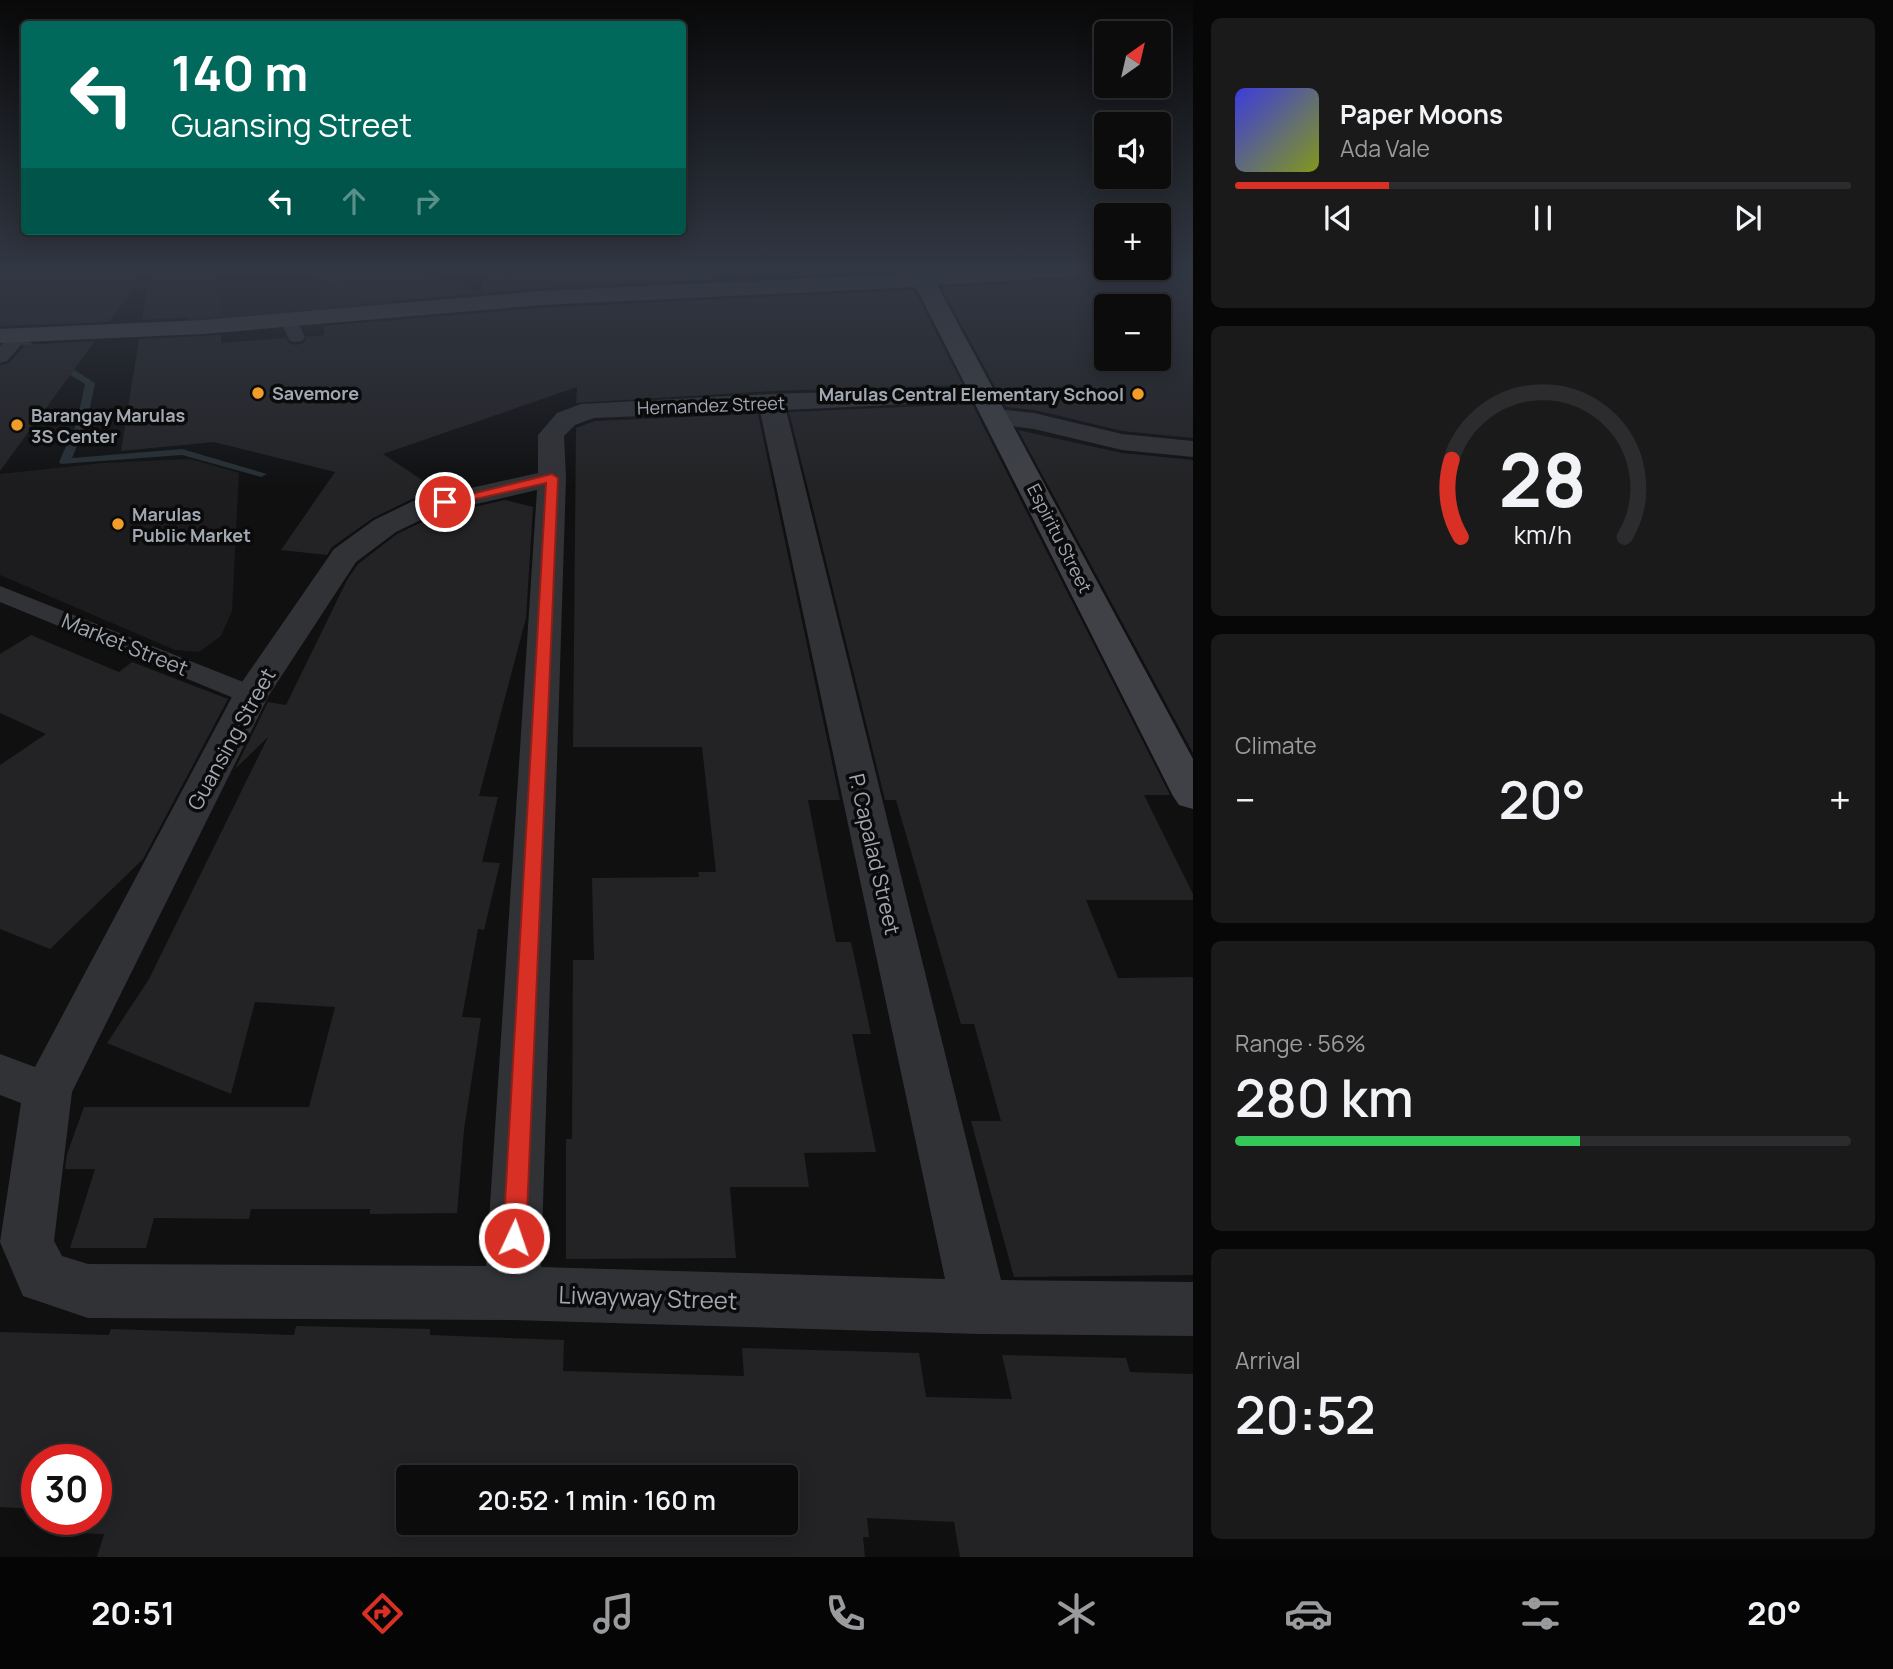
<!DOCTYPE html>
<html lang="en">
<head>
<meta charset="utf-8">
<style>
	body { margin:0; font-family:Manrope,sans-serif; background:#1a1a1b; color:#f1f3f6; height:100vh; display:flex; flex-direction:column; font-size:26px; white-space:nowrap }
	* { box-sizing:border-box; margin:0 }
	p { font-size:23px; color:#9a9b9d }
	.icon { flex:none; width:38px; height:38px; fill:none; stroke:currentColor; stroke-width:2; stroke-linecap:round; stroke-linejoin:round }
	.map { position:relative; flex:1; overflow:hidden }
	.side { display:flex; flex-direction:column; gap:18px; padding:18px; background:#070707; width:700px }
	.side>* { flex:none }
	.top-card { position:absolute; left:21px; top:21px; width:665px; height:214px; border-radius:7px; box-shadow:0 4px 18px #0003,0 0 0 2px #2c2c2e; background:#00695c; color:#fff; overflow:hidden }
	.needle { width:46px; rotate:34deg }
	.tools { position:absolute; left:1094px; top:21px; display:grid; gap:14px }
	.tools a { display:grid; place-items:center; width:77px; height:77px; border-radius:7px; background:#0c0c0d; box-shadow:0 4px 18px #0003,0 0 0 2px #2c2c2e; font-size:35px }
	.speed { position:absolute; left:21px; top:1444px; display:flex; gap:14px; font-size:35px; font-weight:700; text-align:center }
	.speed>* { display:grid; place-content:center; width:91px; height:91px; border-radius:50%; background:#0c0c0d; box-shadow:0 4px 18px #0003,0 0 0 2px #2c2c2e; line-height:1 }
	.speed .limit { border:10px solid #d22; background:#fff; color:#111 }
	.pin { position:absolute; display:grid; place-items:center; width:60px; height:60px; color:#fff; margin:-30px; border:4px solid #fff; border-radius:50%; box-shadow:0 2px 7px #0007 }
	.me { position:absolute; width:77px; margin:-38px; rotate:3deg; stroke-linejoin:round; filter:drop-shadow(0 0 5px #0008) }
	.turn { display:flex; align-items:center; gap:24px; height:147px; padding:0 35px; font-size:32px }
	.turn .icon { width:91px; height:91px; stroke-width:2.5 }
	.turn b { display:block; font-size:49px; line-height:60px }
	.lanes { display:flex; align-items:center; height:66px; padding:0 35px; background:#0003; justify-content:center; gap:35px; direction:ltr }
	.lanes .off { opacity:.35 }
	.big { font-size:52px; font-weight:600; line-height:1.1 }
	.side .tile { flex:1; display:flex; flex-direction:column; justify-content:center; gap:10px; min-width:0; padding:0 24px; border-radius:10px; background:#1a1a1b }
	.side .dial { align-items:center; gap:0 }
	.dial svg { height:182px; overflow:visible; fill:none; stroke:#2c2c2e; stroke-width:7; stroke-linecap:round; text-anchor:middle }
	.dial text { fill:#f1f3f6; stroke:none }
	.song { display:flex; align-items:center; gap:21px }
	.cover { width:84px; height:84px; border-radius:10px; background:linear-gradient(135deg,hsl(240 70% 55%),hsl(70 70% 35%)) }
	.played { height:7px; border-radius:4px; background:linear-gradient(90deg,#d93025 25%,#2c2c2e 25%) }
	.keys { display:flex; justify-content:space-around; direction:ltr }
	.heat { display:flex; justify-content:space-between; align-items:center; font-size:38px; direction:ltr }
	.charge { height:10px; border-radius:5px; background:linear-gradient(90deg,#34c759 56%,#2c2c2e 0) }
	.trip { position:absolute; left:396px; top:1465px; width:402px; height:70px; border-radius:7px; background:#0c0c0d; box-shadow:0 4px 18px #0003,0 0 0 2px #2c2c2e; font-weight:600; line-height:70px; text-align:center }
	.menu { display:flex; height:112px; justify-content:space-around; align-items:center; background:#050505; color:#9a9b9d }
	.menu .icon { width:49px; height:49px }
	.menu .on { color:#d93025 }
	.menu b { font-size:32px; color:#f1f3f6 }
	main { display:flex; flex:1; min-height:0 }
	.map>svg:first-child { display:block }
</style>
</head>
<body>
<main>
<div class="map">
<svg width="1193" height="1557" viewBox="0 0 1193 1557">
	<rect width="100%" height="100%" fill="#101011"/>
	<g fill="#1c1c1e">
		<polygon points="86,271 350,271 394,303 188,321 189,285 101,294"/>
		<polygon points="190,459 239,473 232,611 221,636 199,652 175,650 0,575 0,474 103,463"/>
	</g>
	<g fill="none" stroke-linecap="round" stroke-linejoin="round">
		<polygon fill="#263035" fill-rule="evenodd" points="21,340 27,340 95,383 87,422 72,458 182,449 267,474 261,477 182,455 61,464 59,462 77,422 85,384 21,344"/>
	</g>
	<g fill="#232325" fill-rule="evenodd">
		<polygon points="0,271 146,271 109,322 0,326"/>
		<polygon points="150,271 220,271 221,316 142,320"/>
		<polygon points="334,271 422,271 482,293 482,271 912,271 541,288 321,307 318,280 338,291 350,284"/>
		<path d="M1080,271L1193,272V438L1122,431L1035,410L1006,407L941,287L1066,280L1076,277ZM1106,306H1158V359H1106Z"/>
		<polygon points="914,290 963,385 771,391 576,403 577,387 383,454 440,492 412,499 373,518 332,547 327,555 281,550 335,472 214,442 121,451 139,339 221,335 221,343 286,338 290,344 296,345 304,343 307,337 325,335 323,326 541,308"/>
		<polygon points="95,341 0,471 0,365 9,363 25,345"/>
		<polygon points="972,404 1170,795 1144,795 1193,894 1193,900 1086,900 1118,978 1193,977 1193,1275 1014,1277 971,1121 1001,1121 974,1024 961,1024 896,800 885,800 789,412"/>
		<polygon points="758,414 840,800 808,800 836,942 851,942 871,1034 852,1034 876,1152 804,1153 809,1187 730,1187 736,1258 566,1259 566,1139 572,1139 573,960 594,960 592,878 699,877 698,872 716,872 702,747 573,747 576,428 595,421"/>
		<polygon points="1018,430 1122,453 1193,460 1193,753"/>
		<polygon points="505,500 533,507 526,618 479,796 498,797 482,862 500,863 484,930 478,929 462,1017 481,1018 464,1130 457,1213 370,1214 370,1209 251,1209 249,1219 154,1218 146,1248 70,1248 95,1169 65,1169 67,1154 84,1107 309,1107 335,1007 255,1002 231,1094 107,1043 149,979 268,737 235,769 268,702 286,705 347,580 358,564 397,534 434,516"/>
		<polygon points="31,635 119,672 132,662 228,699 143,859 50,949 0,929 0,765 46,734 0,713 0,654"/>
		<path d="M296,1326L430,1329V1335L564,1340L563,1371L744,1376L742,1348L919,1353L926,1397L1012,1399L1002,1355L1126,1358L1130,1372L1193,1374V1557H960L954,1522L867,1518L869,1537H863L865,1557H97L104,1534L47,1532L51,1519H96V1460H37V1509L0,1507V1332L109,1335L111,1329L294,1335ZM408,1477H786V1522H408Z"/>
	</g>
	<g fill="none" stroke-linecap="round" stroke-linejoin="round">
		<g fill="#313236" fill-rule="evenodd">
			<polygon points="301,271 330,271 347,284 339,289 319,278 303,274"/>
			<polygon points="288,314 294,315 305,337 302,341 296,342 290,341 279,319"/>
			<polygon points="20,331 29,336 7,361 0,363 0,346 14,332"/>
			<polygon points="0,586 261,689 265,695 261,701 251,703 241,701 0,602"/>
		</g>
		<g fill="#313236" fill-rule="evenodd">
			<path d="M984,387L993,390L997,395L993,400L786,410L1001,1280L1193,1282V1336L979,1334L512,1320L88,1318L23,1296L0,1242L21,1103L0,1095V1054L35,1067L233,695L334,549L374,520L413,501L538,473V435L557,413L581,404L771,394ZM760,411L945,1279L541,1267L566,478L564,436L575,425L594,418ZM537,490L486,1266L88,1264L62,1256L54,1241L72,1092L269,695L356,562L396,532L433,514Z"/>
			<polygon points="997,409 1034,413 1122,434 1193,441 1193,457 1122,450 1034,429 988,423 984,417 988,411"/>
		</g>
		<polygon fill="#3f4146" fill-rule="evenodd" points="966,271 1077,271 1074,276 1066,277 937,285 1193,759 1193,809 1179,805 1173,796 916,287 541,305 203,334 0,343 0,329 203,320 541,291"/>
	</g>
	<linearGradient id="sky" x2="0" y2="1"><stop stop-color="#090909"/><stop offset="0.55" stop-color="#313743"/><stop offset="1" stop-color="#313743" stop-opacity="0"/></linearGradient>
	<rect width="1193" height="489" fill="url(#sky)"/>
	<polygon fill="#d93025" stroke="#8d1f18" stroke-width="2" points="552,474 558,478 526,1238 522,1246 514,1249 507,1246 503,1238 546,483 445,506 439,502"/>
	<g fill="#f29d27" stroke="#0b0b0c" stroke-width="2.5">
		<circle cx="258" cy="393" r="7"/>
		<circle cx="1138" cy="394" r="7"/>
		<circle cx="17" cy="425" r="7"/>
		<circle cx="118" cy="524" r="7"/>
	</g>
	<g text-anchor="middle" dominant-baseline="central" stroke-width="7" stroke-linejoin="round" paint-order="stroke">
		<g font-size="18" font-weight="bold" fill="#a1a8b2" stroke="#0b0b0c" text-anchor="start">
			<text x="272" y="393">Savemore</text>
			<text x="1124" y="394" text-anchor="end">Marulas Central Elementary School</text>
			<text x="31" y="415">Barangay Marulas<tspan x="31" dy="21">3S Center</tspan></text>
			<text x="132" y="514">Marulas<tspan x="132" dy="21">Public Market</tspan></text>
		</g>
		<g font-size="18" fill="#a1a8b2" stroke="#0b0b0c">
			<text transform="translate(711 405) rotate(-2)">Hernandez Street</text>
			<text transform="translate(1060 538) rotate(63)">Espiritu Street</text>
		</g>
		<g font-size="21" fill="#a1a8b2" stroke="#0b0b0c">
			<text transform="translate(125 644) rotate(22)">Market Street</text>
			<text transform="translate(231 739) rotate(-61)">Guansing Street</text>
			<text transform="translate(875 854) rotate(77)">P. Capalad Street</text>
		</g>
		<g font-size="24" fill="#a1a8b2" stroke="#0b0b0c">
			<text transform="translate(648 1297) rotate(2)">Liwayway Street</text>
		</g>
	</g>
</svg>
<div class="tools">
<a><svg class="needle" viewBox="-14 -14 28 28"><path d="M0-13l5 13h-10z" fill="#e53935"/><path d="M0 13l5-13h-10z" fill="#9a9b9d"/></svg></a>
<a><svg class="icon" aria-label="sound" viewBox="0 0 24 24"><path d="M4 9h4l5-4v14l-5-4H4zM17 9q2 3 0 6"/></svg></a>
<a>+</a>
<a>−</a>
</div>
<div class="speed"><div class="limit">30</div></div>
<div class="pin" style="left:445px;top:502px;background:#d93025"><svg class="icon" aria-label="arrive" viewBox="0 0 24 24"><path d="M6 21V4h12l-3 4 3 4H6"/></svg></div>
<svg class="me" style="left:514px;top:1238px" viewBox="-20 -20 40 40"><circle r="17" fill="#d93025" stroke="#fff" stroke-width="3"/><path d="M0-11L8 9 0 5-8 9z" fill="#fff"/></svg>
<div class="trip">20:52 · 1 min · 160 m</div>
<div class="top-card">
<div class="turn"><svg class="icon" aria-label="left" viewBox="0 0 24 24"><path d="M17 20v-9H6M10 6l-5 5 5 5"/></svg><div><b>140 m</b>Guansing Street</div></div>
<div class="lanes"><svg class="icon" aria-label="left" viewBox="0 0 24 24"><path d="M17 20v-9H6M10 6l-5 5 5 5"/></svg><svg class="icon off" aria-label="ahead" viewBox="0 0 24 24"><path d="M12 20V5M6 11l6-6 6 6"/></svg><svg class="icon off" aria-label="right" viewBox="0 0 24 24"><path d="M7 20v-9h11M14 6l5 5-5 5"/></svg></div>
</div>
</div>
<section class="side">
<div class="tile">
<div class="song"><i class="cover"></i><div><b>Paper Moons</b><p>Ada Vale</p></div></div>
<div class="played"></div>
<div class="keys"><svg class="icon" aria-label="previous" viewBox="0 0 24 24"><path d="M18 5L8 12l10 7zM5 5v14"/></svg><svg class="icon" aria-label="pause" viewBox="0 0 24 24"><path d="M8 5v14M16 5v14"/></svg><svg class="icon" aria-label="next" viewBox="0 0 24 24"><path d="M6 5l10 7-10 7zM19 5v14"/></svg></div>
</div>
<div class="tile dial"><svg viewBox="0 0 100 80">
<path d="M14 69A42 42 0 1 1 86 69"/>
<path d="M14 69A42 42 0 0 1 10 35" stroke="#d93025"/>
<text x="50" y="56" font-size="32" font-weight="700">28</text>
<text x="50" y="72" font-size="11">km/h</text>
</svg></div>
<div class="tile"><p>Climate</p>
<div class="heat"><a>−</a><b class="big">20°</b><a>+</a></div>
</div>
<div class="tile"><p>Range · 56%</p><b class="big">280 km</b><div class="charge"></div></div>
<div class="tile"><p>Arrival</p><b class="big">20:52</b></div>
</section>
</main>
<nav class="menu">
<b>20:51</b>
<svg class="icon on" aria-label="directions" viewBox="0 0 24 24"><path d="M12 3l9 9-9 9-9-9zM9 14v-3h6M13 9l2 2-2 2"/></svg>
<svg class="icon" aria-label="music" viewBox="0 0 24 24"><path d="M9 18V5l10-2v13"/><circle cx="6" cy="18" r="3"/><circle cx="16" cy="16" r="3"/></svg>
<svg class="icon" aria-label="phone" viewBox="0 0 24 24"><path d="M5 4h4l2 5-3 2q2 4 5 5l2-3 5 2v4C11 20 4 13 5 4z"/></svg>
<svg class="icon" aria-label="climate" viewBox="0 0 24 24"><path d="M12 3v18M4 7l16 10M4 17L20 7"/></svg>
<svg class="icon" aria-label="car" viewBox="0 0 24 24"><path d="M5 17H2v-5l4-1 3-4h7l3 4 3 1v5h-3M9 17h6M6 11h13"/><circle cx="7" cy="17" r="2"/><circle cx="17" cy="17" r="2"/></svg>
<svg class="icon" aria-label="filters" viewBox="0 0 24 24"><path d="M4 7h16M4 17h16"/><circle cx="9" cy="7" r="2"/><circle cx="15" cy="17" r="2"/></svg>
<b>20°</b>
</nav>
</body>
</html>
